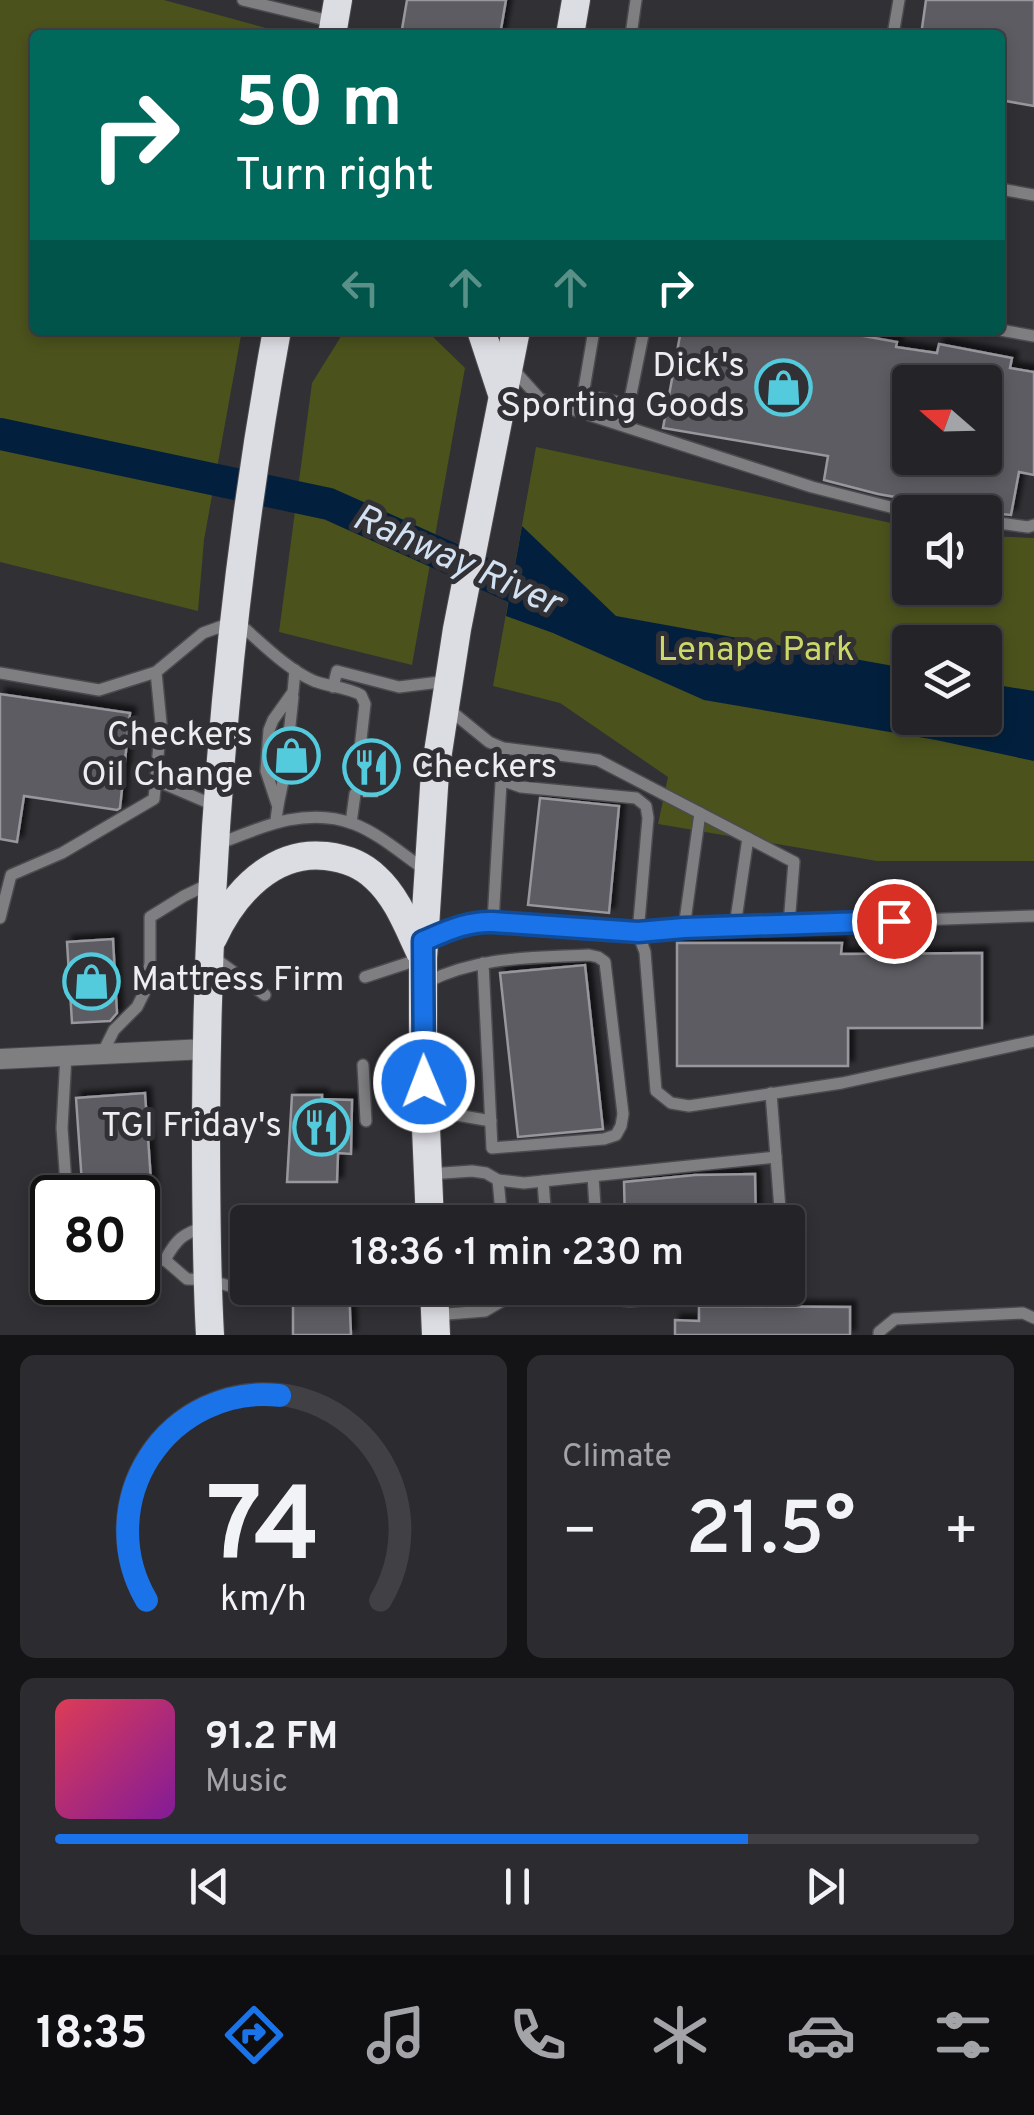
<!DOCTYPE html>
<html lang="en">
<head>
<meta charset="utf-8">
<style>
	body { margin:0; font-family:Overpass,sans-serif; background:#2c2c30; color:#f1f3f6; height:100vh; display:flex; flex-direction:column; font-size:38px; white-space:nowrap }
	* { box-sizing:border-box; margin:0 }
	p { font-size:32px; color:#a3a4a8 }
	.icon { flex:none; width:55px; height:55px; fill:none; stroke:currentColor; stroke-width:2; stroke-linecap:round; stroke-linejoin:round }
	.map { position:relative; height:1335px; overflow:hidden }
	.details { display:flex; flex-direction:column; gap:20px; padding:20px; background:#141416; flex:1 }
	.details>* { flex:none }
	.guide { position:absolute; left:30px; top:30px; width:975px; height:305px; border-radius:10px; box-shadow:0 5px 15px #0003,0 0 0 2px #414145; background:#00695c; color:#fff; overflow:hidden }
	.needle { width:65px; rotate:290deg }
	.controls { position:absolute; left:892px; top:365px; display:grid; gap:20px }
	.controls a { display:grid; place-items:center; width:110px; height:110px; border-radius:10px; background:#242428; box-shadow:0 5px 15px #0003,0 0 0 2px #414145; font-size:50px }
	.speed { position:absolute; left:30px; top:1175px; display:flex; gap:20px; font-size:50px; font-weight:700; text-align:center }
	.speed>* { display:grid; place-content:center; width:130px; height:130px; border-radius:50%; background:#242428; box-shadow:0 5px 15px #0003,0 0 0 2px #414145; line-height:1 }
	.speed .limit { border:5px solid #111; border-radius:15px; background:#fff; color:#111 }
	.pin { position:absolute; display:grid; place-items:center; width:85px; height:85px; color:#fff; margin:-42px; border:5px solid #fff; border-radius:50%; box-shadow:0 2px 10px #0007 }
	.me { position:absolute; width:110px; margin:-55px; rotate:359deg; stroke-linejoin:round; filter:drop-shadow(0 0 8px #0008) }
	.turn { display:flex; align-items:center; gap:35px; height:210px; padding:0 40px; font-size:45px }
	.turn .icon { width:130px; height:130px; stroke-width:2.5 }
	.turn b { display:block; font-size:70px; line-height:85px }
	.lanes { display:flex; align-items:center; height:95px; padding:0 40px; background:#0003; justify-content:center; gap:50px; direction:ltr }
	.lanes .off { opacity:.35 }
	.big { font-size:75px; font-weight:600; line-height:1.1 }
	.details .card { flex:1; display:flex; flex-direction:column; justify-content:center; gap:15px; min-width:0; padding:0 35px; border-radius:15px; background:#2c2c30 }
	.details .dial { align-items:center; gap:0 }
	.dial svg { height:260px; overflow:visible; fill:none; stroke:#414145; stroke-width:7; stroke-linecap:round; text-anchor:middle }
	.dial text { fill:#f1f3f6; stroke:none }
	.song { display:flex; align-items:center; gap:30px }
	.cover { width:120px; height:120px; border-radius:15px; background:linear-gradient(135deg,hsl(350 70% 55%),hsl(290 70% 35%)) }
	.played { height:10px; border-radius:5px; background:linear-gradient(90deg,#1a73e8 75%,#414145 75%) }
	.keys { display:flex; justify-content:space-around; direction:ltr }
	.heat { display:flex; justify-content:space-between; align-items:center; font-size:55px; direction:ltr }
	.details .tiles { flex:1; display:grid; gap:20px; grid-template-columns:1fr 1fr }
	.card:last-child { grid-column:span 2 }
	.trip { position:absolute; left:230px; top:1205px; width:575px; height:100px; border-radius:10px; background:#242428; box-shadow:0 5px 15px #0003,0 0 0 2px #414145; font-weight:600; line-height:100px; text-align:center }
	.tabs { display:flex; height:160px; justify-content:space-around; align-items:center; background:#0e0e10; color:#a3a4a8 }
	.tabs .icon { width:70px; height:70px }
	.tabs .selected { color:#1a73e8 }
	.tabs b { font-size:45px; color:#f1f3f6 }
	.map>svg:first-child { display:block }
</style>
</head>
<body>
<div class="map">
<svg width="1034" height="1335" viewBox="0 0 1034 1335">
	<defs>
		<filter id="shadow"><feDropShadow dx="5.5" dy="-5.5" stdDeviation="2.5" flood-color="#0009"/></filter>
	</defs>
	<rect width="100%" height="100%" fill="#303035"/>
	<g fill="#4b521c" fill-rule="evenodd">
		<polygon points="0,0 164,0 291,35 35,35 35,330 242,330 204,540 198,611 0,562"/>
		<polygon points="345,330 426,330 465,368 412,665 279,632 312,383"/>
		<path d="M536,447L910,527V588H985V536L1034,538V861H877L658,824L668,777L560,703L493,686ZM910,642H985V718H910Z"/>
	</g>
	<polygon fill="#02203d" points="522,526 616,616 910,669 910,718 985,718 985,683 1034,691 1034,761 936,740 704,700 553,633 506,616"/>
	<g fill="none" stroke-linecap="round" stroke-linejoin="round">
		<polyline stroke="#02203d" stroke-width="32" points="0,434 329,504 552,604"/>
	</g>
	<g fill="#5c5c62" stroke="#97979d" stroke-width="2.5" fill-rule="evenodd" filter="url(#shadow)">
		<polygon points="407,0 506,0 500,35 401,35"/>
		<polygon points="926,0 1034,0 1034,106 1000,100 1000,35 921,35"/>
		<path d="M681,330H830L897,342L896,347L937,353L939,344L1012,358L1010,368L1034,372V475L1019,472L1011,515L979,512L878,494L824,480L828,456L663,428ZM910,382H985V458H910Z"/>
		<polygon points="0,694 130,713 120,808 117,810 24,796 17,842 0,839"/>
		<polygon points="369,751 380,752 377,796 364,796"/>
		<polygon points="540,798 619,806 609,913 528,905"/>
		<polygon points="113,939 117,1013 110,1021 72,1023 67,942"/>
		<polygon points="677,943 842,943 841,954 982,953 982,1028 848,1028 848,1066 677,1066"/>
		<polygon points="585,965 603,1129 518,1137 500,973"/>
		<polygon points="145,1093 152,1196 83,1198 76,1098"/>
		<polygon points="292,1095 322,1095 322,1099 352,1100 351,1154 338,1153 337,1182 287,1182"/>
		<polygon points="755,1174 756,1222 625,1222 624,1182 695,1175"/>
		<polygon points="293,1288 349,1288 351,1335 293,1335"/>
		<polygon points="699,1306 850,1307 850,1335 675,1335 675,1320 699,1321"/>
	</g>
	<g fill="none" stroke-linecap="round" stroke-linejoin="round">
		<defs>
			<g id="service">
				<polyline points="243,0 334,22"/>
				<polyline points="631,35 636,0"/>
				<polyline points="893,35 899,0"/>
				<polyline points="1000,189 1034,195"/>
				<polyline points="594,330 583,395 629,404 644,330"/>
				<polyline points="1000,330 1034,336"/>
				<polyline points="512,368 540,399 812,487 902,510 920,512"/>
				<polyline points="985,521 1028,527 1034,525"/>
				<polyline points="0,673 99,690 156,672"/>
				<polyline points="333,687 337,671 399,687 448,681"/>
				<polyline points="446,707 489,742 503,748 598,760 794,862 789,924"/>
				<polyline points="288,744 293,697"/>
				<polyline points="155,780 216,806"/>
				<polyline points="277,804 266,771 269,730 273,720 293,692 295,670"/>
				<path d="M276,822C277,803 283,787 285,768"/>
				<polyline points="351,823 355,794"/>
				<path d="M216,845C261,827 306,806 354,824C380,834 404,856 427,871"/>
				<polyline points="1034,916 684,928 638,933 645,952 656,1091 671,1103 689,1106 842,1083 1034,1041"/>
				<path d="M0,918L11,875L62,853L154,799L161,723L156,672L203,633L236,621C260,641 285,668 314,681C330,687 347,687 361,695L365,704L356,784"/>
				<polyline points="493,922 503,748"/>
				<polyline points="735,926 748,838"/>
				<polyline points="684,928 700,813"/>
				<polyline points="427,939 455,927 483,922 638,933 648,818 646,806 636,798 521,787 501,780"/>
				<polyline points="213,957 265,995"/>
				<polyline points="365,977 423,958"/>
				<path d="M427,982C480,956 531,958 589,955L598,957L605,962L623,1114L621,1126L616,1135L604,1139L492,1148L483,963"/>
				<polyline points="102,1054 114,1030 137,1007 145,991 150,963 150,917 184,896 209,884"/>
				<polyline points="66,1055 62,1128 67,1198"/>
				<polyline points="363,1065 366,1121"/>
				<polyline points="771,1093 781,1222"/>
				<polyline points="427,1106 457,1115 491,1121"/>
				<polyline points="429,1174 472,1171 486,1173 498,1180 524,1183 776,1157"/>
				<polyline points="593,1176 596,1222"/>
				<polyline points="498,1180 502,1222"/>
				<polyline points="543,1181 546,1222"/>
				<polyline points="165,1260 187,1279 208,1280 262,1295 263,1288"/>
				<path d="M165,1260C177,1238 183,1234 206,1226"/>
				<polyline points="138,1262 165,1260"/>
				<polyline points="435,1315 485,1311 509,1297 552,1292 595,1289 612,1299 630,1301 772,1288"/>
				<polyline points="879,1335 879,1332 895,1319 1023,1313 1034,1318"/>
			</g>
			<polyline id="minor" points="0,1059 206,1049"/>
			<g id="trunk">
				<polyline points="332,35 338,0"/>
				<polyline points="570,35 576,0"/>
				<polyline points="481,330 501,391"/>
				<path d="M213,938C234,893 273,850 326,856C344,858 363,865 376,878C397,897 408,927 420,952"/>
				<polyline points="430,1222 423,1058 423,958 435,772 457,629 516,330"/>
				<polyline points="434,1288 436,1335"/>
				<path d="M210,1335C206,1264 206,1193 206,1123C207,857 229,591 277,330"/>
			</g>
		</defs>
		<use href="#service" stroke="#4b4b4f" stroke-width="14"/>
		<use href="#minor" stroke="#4b4b4f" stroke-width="22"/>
		<use href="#trunk" stroke="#4b4b4f" stroke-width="30"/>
		<use href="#service" stroke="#7f7f82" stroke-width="11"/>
		<use href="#minor" stroke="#7f7f82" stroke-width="20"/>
		<use href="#trunk" stroke="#dcdce3" stroke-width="28"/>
	</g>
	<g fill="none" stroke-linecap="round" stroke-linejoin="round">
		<defs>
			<path id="route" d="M424,1082L423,941C447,931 467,921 493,922L638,932L684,928L894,921"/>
		</defs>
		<use href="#route" stroke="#114b97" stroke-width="25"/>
		<use href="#route" stroke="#1a73e8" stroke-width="18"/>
	</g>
	<defs>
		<symbol id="shop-ring" viewBox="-11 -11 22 22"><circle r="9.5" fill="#303035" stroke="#54cadd" stroke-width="1.5"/><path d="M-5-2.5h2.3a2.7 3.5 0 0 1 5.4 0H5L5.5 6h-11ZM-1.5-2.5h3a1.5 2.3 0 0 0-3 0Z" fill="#54cadd"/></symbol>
		<symbol id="restaurant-ring" viewBox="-11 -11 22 22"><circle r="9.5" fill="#303035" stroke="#54cadd" stroke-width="1.5"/><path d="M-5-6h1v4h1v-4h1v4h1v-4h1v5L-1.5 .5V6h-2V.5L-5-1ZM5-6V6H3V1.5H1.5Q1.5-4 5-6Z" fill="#54cadd"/></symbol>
	</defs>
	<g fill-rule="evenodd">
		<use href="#shop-ring" x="752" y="356" width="63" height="63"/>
		<use href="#shop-ring" x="260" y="724" width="63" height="63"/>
		<use href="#restaurant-ring" x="340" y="736" width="63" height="63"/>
		<use href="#shop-ring" x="60" y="950" width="63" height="63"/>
		<use href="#restaurant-ring" x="290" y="1096" width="63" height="63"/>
	</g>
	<g text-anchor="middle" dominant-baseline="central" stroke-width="10" stroke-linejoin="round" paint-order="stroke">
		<g font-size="35" fill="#eeeef1" stroke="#303035" text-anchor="end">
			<text x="745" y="367">Dick's<tspan x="745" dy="40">Sporting Goods</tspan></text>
			<text x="253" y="736">Checkers<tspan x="253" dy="40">Oil Change</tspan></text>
			<text x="411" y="768" text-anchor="start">Checkers</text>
			<text x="131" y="981" text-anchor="start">Mattress Firm</text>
			<text x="282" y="1127">TGI Friday's</text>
		</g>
		<g font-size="35" fill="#cbd968" stroke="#303035">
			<text x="756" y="651">Lenape Park</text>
		</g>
		<g font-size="38" font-style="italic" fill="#d2e1f1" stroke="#303035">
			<text transform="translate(456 562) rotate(24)">Rahway River</text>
		</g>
	</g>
</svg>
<div class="controls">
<a><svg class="needle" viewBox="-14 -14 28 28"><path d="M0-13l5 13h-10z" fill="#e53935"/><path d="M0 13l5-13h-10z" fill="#a3a4a8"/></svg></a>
<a><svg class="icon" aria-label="sound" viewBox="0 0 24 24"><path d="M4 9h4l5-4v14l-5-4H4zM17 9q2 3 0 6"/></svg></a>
<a><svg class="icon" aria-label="layers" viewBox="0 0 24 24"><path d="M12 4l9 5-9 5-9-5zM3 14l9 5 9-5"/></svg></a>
</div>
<div class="speed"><div class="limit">80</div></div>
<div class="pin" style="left:894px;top:921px;background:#d93025"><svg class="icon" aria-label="arrive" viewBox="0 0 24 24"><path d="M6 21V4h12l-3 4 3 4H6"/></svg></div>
<svg class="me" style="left:424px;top:1082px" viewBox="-20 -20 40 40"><circle r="17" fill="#1a73e8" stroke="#fff" stroke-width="3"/><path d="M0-11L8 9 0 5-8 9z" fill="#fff"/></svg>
<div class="trip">18:36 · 1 min · 230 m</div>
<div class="guide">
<div class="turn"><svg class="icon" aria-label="right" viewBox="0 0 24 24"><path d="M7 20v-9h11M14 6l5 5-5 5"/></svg><div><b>50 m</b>Turn right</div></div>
<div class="lanes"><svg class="icon off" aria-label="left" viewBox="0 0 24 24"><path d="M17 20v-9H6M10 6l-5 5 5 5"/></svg><svg class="icon off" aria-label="ahead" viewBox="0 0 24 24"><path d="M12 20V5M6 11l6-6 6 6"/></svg><svg class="icon off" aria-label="ahead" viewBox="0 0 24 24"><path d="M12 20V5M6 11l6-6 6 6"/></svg><svg class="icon" aria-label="right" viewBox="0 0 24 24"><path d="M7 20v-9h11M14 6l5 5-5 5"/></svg></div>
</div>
</div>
<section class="details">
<div class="tiles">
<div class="card dial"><svg viewBox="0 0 100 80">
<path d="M14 69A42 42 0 1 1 86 69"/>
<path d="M14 69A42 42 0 0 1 55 6" stroke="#1a73e8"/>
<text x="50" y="56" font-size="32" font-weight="700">74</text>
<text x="50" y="72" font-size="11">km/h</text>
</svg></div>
<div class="card"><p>Climate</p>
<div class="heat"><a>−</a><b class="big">21.5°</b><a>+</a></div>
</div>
<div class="card">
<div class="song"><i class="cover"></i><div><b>91.2 FM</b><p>Music</p></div></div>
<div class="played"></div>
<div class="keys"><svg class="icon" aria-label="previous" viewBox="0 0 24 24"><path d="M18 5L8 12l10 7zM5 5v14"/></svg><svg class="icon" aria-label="pause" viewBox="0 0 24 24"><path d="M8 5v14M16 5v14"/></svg><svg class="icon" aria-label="next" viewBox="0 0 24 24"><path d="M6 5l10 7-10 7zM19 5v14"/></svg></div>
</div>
</div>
</section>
<nav class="tabs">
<b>18:35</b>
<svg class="icon selected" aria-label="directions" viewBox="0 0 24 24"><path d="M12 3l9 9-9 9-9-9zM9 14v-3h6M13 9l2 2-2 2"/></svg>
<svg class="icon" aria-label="music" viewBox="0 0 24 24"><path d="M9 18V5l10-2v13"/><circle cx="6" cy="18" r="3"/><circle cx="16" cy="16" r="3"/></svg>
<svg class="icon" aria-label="phone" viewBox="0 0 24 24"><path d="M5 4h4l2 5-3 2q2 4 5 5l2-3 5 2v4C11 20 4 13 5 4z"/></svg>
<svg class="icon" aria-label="climate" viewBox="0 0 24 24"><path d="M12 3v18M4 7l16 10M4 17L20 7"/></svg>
<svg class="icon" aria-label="car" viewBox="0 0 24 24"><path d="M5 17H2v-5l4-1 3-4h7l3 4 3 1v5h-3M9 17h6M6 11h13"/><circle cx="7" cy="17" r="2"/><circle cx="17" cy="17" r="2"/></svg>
<svg class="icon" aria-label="filters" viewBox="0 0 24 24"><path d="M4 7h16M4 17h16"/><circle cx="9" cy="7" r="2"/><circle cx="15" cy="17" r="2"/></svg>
</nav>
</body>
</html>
